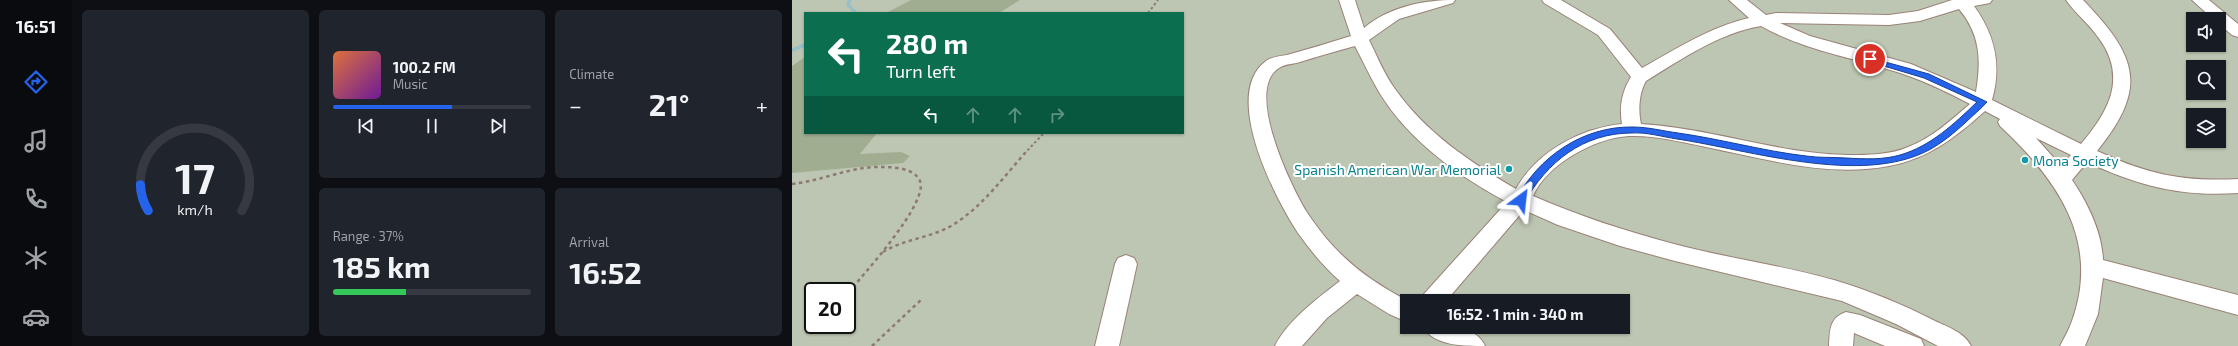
<!DOCTYPE html>
<html lang="en">
<head>
<meta charset="utf-8">
<style>
	body { margin:0; font-family:"Exo 2",sans-serif; background:#20242c; color:#f1f3f6; height:100vh; display:flex; flex-direction:column; font-size:15px; white-space:nowrap }
	* { box-sizing:border-box; margin:0 }
	p { font-size:13px; color:#9ea1a6 }
	.icon { flex:none; width:22px; height:22px; fill:none; stroke:currentColor; stroke-width:2; stroke-linecap:round; stroke-linejoin:round }
	.map { position:relative; flex:1; overflow:hidden }
	.sheet { display:flex; flex-direction:column; gap:10px; padding:10px; background:#0d0f14; width:720px }
	.sheet>* { flex:none }
	.banner { position:absolute; left:12px; top:12px; width:380px; height:122px; border-radius:0px; box-shadow:0 1px 3px #0004; background:#0b6e4f; color:#fff; overflow:hidden }
	.tools { position:absolute; left:1394px; top:12px; display:grid; gap:8px }
	.tools a { display:grid; place-items:center; width:40px; height:40px; border-radius:0px; background:#171b24; box-shadow:0 1px 3px #0004; font-size:20px }
	.speed { position:absolute; left:12px; top:282px; display:flex; gap:8px; font-size:20px; font-weight:700; text-align:center }
	.speed>* { display:grid; place-content:center; width:52px; height:52px; border-radius:50%; background:#171b24; box-shadow:0 1px 3px #0004; line-height:1 }
	.speed .limit { border:2px solid #111; border-radius:6px; background:#fff; color:#111 }
	.pin { position:absolute; display:grid; place-items:center; width:34px; height:34px; color:#fff; margin:-17px; border:2px solid #fff; border-radius:50%; box-shadow:0 1px 4px #0007 }
	.me { position:absolute; width:44px; margin:-22px; rotate:30deg; stroke-linejoin:round; filter:drop-shadow(0 0 3px #0008) }
	.turn { display:flex; align-items:center; gap:14px; height:84px; padding:0 16px; font-size:18px }
	.turn .icon { width:52px; height:52px; stroke-width:2.5 }
	.turn b { display:block; font-size:28px; line-height:34px }
	.lanes { display:flex; align-items:center; height:38px; padding:0 16px; background:#0003; justify-content:center; gap:20px; direction:ltr }
	.lanes .off { opacity:.35 }
	.big { font-size:30px; font-weight:700; line-height:1.1 }
	.sheet .card { flex:1; display:flex; flex-direction:column; justify-content:center; gap:6px; min-width:0; padding:0 14px; border-radius:6px; background:#20242c }
	.sheet .dial { align-items:center; gap:0 }
	.dial svg { height:104px; overflow:visible; fill:none; stroke:#363941; stroke-width:7; stroke-linecap:round; text-anchor:middle }
	.dial text { fill:#f1f3f6; stroke:none }
	.song { display:flex; align-items:center; gap:12px }
	.cover { width:48px; height:48px; border-radius:6px; background:linear-gradient(135deg,hsl(20 70% 55%),hsl(280 70% 35%)) }
	.played { height:4px; border-radius:2px; background:linear-gradient(90deg,#2563eb 60%,#363941 60%) }
	.keys { display:flex; justify-content:space-around; direction:ltr }
	.heat { display:flex; justify-content:space-between; align-items:center; font-size:22px; direction:ltr }
	.charge { height:6px; border-radius:3px; background:linear-gradient(90deg,#34c759 37%,#363941 0) }
	.sheet .tiles { flex:1; display:grid; gap:10px; grid-template-columns:repeat(3,1fr) }
	.card:first-child { grid-row:span 2 }
	.trip { position:absolute; left:608px; top:294px; width:230px; height:40px; border-radius:0px; background:#171b24; box-shadow:0 1px 3px #0004; font-weight:700; line-height:40px; text-align:center }
	main { display:flex; flex:1; min-height:0 }
	.dock { display:flex; flex-direction:column; width:72px; justify-content:space-around; align-items:center; background:#090b0e; color:#9ea1a6 }
	.dock .icon { width:28px; height:28px }
	.dock .current { color:#2563eb }
	.dock b { font-size:18px; color:#f1f3f6 }
	.map>svg:first-child { display:block }
</style>
</head>
<body>
<main>
<nav class="dock">
<b>16:51</b>
<svg class="icon current" aria-label="directions" viewBox="0 0 24 24"><path d="M12 3l9 9-9 9-9-9zM9 14v-3h6M13 9l2 2-2 2"/></svg>
<svg class="icon" aria-label="music" viewBox="0 0 24 24"><path d="M9 18V5l10-2v13"/><circle cx="6" cy="18" r="3"/><circle cx="16" cy="16" r="3"/></svg>
<svg class="icon" aria-label="phone" viewBox="0 0 24 24"><path d="M5 4h4l2 5-3 2q2 4 5 5l2-3 5 2v4C11 20 4 13 5 4z"/></svg>
<svg class="icon" aria-label="climate" viewBox="0 0 24 24"><path d="M12 3v18M4 7l16 10M4 17L20 7"/></svg>
<svg class="icon" aria-label="car" viewBox="0 0 24 24"><path d="M5 17H2v-5l4-1 3-4h7l3 4 3 1v5h-3M9 17h6M6 11h13"/><circle cx="7" cy="17" r="2"/><circle cx="17" cy="17" r="2"/></svg>
</nav>
<section class="sheet">
<div class="tiles">
<div class="card dial"><svg viewBox="0 0 100 80">
<path d="M14 69A42 42 0 1 1 86 69"/>
<path d="M14 69A42 42 0 0 1 8 49" stroke="#2563eb"/>
<text x="50" y="56" font-size="32" font-weight="700">17</text>
<text x="50" y="72" font-size="11">km/h</text>
</svg></div>
<div class="card">
<div class="song"><i class="cover"></i><div><b>100.2 FM</b><p>Music</p></div></div>
<div class="played"></div>
<div class="keys"><svg class="icon" aria-label="previous" viewBox="0 0 24 24"><path d="M18 5L8 12l10 7zM5 5v14"/></svg><svg class="icon" aria-label="pause" viewBox="0 0 24 24"><path d="M8 5v14M16 5v14"/></svg><svg class="icon" aria-label="next" viewBox="0 0 24 24"><path d="M6 5l10 7-10 7zM19 5v14"/></svg></div>
</div>
<div class="card"><p>Climate</p>
<div class="heat"><a>−</a><b class="big">21°</b><a>+</a></div>
</div>
<div class="card"><p>Range · 37%</p><b class="big">185 km</b><div class="charge"></div></div>
<div class="card"><p>Arrival</p><b class="big">16:52</b></div>
</div>
</section>
<div class="map">
<svg width="1446" height="346" viewBox="0 0 1446 346">
	<rect width="100%" height="100%" fill="#fce0d4"/>
	<path fill="#bdc6b2" fill-rule="evenodd" d="M0,0H1446V346H0ZM13,13H391V133H13ZM1401,19H1427V45H1401ZM1401,67H1427V93H1401ZM1401,115H1427V141H1401ZM21,291H55V325H21ZM615,301H831V327H615Z"/>
	<g fill="#a0ad91">
		<polygon points="119,0 228,0 207,13 94,13"/>
		<polygon points="13,57 13,133 85,133 68,154 109,152 118,156 111,163 0,173 0,66"/>
	</g>
	<g fill="none" stroke-linecap="round" stroke-linejoin="round">
		<g stroke="#98bfc5" stroke-width="3.5">
			<polyline points="58,0 56,5 64,13"/>
			<polyline points="0,50 13,45"/>
		</g>
		<defs>
			<g id="minor">
				<path d="M547,0H563L572,28C597,7 631,0 663,0L661,3L607,19L577,40C585,56 592,74 603,89C634,133 678,162 724,189C745,151 789,128 830,124C827,107 830,91 839,77L806,35L752,3L750,0H769L818,29L850,68C884,49 918,27 957,18L937,0H955L974,15L984,13L1097,15L1126,11L1160,0H1200L1198,3L1182,6C1203,35 1210,65 1200,100L1289,144C1317,111 1336,77 1306,37C1297,24 1283,13 1274,0H1291C1345,56 1357,87 1305,151C1355,174 1391,182 1446,179V193C1389,197 1347,186 1295,162L1280,180C1295,202 1310,232 1311,260L1446,295V315L1311,278L1306,314L1293,346H1268C1272,338 1277,330 1280,321C1309,241 1265,179 1208,126L1206,122L1208,119L1193,111C1164,137 1136,159 1097,166C1035,178 969,158 909,146C885,141 861,135 837,136C803,138 755,164 741,196C787,216 833,231 882,244C934,258 989,265 1042,280C1076,290 1110,304 1143,321C1156,327 1173,333 1179,346H1146L1104,324L1050,301L883,261L828,246L766,225L732,210L654,301H628L632,294L715,202C666,176 616,140 587,92C578,77 571,61 563,46C545,51 526,56 508,62C502,64 492,64 487,68C452,90 499,186 514,211C522,223 531,235 540,245C562,269 587,286 616,301L615,322L597,314L565,294L535,318L510,346H483C495,321 526,298 548,281C532,267 518,250 506,233C483,198 429,94 474,61C479,57 489,56 495,55C516,49 537,43 559,36ZM1167,9C1189,35 1189,61 1184,92L1119,64L1018,36L988,23L1097,25L1128,21ZM969,26C1011,50 1059,57 1105,72C1131,80 1155,92 1178,104C1159,120 1140,138 1116,147C1098,155 1076,155 1056,155C986,154 919,128 849,124C846,110 847,93 854,81C890,59 927,33 969,26ZM1244,138L1279,155L1269,166Z"/>
				<polygon points="1400,0 1417,0 1446,24 1446,37 1440,35 1427,24 1427,19 1421,19"/>
				<polygon points="334,255 342,258 345,264 327,346 303,346 323,264 326,258"/>
				<path d="M1054,312L1068,315L1129,339L1132,346H1093L1062,333L1061,346H1037C1038,330 1037,318 1054,312Z"/>
				<path d="M631,327C652,327 683,324 693,346C672,346 642,346 631,327Z"/>
			</g>
		</defs>
		<use href="#minor" stroke="#9a8277" stroke-width="2"/>
		<g stroke="#8c7971" stroke-width="2" stroke-dasharray="2.5 2.5" stroke-linecap="butt">
			<polyline points="356,13 366,0"/>
			<polyline points="232,154 252,133"/>
		</g>
		<g stroke="#8c7971" stroke-width="2.5" stroke-dasharray="3.5 3.5" stroke-linecap="butt">
			<path d="M0,184C29,181 57,167 87,167C99,167 122,167 128,181C137,203 70,276 55,294"/>
			<path d="M91,252C112,239 138,238 159,226C188,209 211,178 233,153"/>
			<polyline points="14,333 25,325"/>
			<polyline points="80,346 130,299"/>
		</g>
		<use href="#minor" fill="#fff" fill-rule="evenodd"/>
	</g>
	<path fill="#2563eb" stroke="#184099" d="M1075,57L1137,74L1195,102C1189,109 1180,116 1173,123C1162,133 1150,143 1137,150C1069,186 958,150 885,139C871,137 855,132 840,133C791,133 755,162 732,203L729,204L724,200C746,157 791,126 841,127C856,127 871,131 886,133C929,139 971,151 1014,156C1027,158 1041,157 1054,158C1072,159 1091,160 1108,155C1139,146 1162,124 1185,102L1132,78L1075,61Z"/>
	<g fill="#0f9aa8" stroke="#fff" stroke-width="1.5">
		<circle cx="1233" cy="160" r="4"/>
		<circle cx="717" cy="169" r="4"/>
	</g>
	<g text-anchor="middle" dominant-baseline="central" stroke-width="4" stroke-linejoin="round" paint-order="stroke">
		<g font-size="14" fill="#0d838f" stroke="#fff" text-anchor="start">
			<text x="1241" y="160">Mona Society</text>
			<text x="709" y="169" text-anchor="end">Spanish American War Memorial</text>
		</g>
	</g>
</svg>
<div class="tools">
<a><svg class="icon" aria-label="sound" viewBox="0 0 24 24"><path d="M4 9h4l5-4v14l-5-4H4zM17 9q2 3 0 6"/></svg></a>
<a><svg class="icon" aria-label="search" viewBox="0 0 24 24"><circle cx="10" cy="10" r="6"/><path d="M15 15l6 6"/></svg></a>
<a><svg class="icon" aria-label="layers" viewBox="0 0 24 24"><path d="M12 4l9 5-9 5-9-5zM3 14l9 5 9-5"/></svg></a>
</div>
<div class="speed"><div class="limit">20</div></div>
<div class="pin" style="left:1078px;top:59px;background:#d93025"><svg class="icon" aria-label="arrive" viewBox="0 0 24 24"><path d="M6 21V4h12l-3 4 3 4H6"/></svg></div>
<svg class="me" style="left:729px;top:200px" viewBox="-20 -20 40 40"><path d="M0-17L14 15 0 8-14 15z" fill="#2563eb" stroke="#fff" stroke-width="4"/></svg>
<div class="trip">16:52 · 1 min · 340 m</div>
<div class="banner">
<div class="turn"><svg class="icon" aria-label="left" viewBox="0 0 24 24"><path d="M17 20v-9H6M10 6l-5 5 5 5"/></svg><div><b>280 m</b>Turn left</div></div>
<div class="lanes"><svg class="icon" aria-label="left" viewBox="0 0 24 24"><path d="M17 20v-9H6M10 6l-5 5 5 5"/></svg><svg class="icon off" aria-label="ahead" viewBox="0 0 24 24"><path d="M12 20V5M6 11l6-6 6 6"/></svg><svg class="icon off" aria-label="ahead" viewBox="0 0 24 24"><path d="M12 20V5M6 11l6-6 6 6"/></svg><svg class="icon off" aria-label="right" viewBox="0 0 24 24"><path d="M7 20v-9h11M14 6l5 5-5 5"/></svg></div>
</div>
</div>
</main>
</body>
</html>
